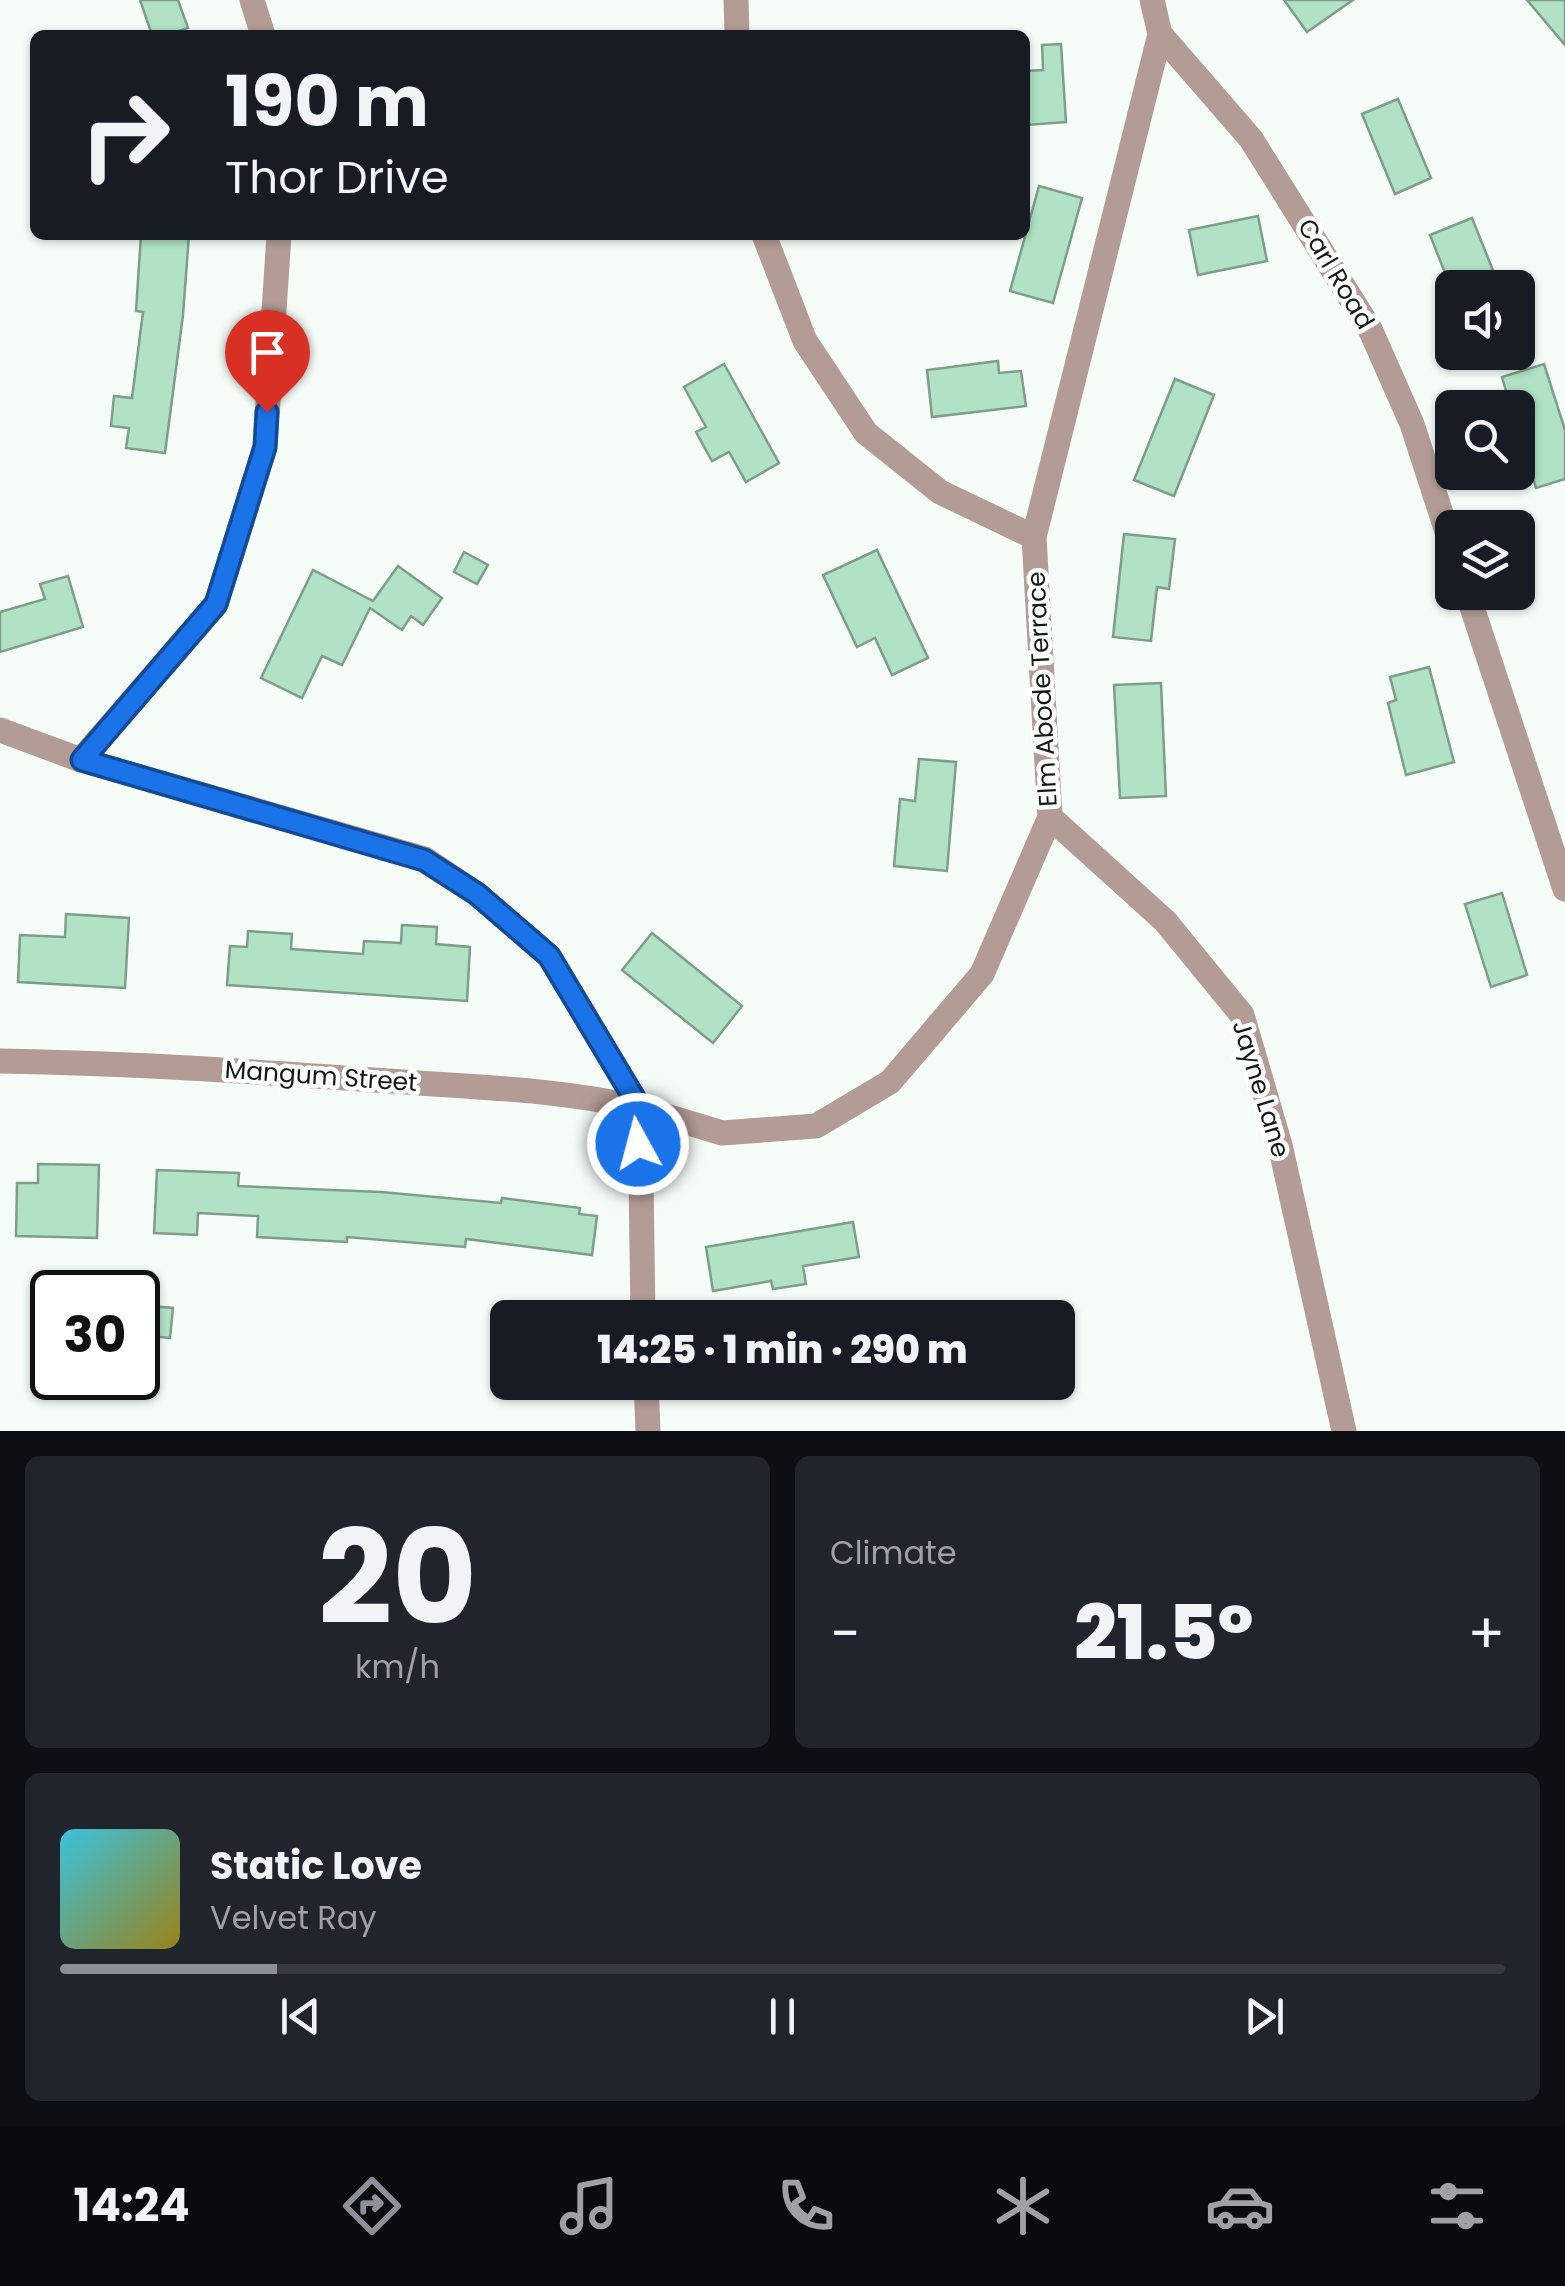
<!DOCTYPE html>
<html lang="en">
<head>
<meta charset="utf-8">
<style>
	body { margin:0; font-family:Poppins,sans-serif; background:#20242c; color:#f1f3f6; height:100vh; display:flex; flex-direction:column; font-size:38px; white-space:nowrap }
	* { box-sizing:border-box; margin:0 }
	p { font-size:32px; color:#9ea1a6 }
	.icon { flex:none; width:55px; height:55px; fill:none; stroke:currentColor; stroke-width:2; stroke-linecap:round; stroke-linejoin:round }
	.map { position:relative; height:1431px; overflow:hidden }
	.details { display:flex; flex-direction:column; gap:25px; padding:25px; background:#0d0f14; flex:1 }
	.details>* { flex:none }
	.top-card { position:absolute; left:30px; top:30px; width:1000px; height:210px; border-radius:15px; box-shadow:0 2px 8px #0004; background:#171b24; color:#f1f3f6; overflow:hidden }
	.buttons { position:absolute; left:1435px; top:270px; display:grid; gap:20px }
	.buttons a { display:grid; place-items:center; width:100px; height:100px; border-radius:15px; background:#171b24; box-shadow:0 2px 8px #0004; font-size:50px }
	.speed { position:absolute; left:30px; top:1270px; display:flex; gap:20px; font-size:50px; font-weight:700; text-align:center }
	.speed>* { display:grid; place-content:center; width:130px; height:130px; border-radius:50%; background:#171b24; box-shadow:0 2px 8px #0004; line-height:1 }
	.speed .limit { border:5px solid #111; border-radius:15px; background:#fff; color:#111 }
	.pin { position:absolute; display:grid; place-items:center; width:85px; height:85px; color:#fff; margin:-102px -42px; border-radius:50% 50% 50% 0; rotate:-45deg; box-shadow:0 0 10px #0007 }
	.pin .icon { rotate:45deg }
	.me { position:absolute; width:110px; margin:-55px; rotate:353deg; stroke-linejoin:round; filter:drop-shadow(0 0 8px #0008) }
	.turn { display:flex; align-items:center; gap:35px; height:210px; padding:0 30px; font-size:45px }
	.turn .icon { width:130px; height:130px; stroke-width:2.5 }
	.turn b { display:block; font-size:70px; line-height:85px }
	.big { font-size:75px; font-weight:800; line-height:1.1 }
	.details .tile { flex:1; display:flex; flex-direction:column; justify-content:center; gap:15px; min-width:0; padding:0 35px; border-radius:15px; background:#20242c }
	.details .dial { align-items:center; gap:0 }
	.dial b { font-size:130px; line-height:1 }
	.song { display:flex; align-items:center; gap:30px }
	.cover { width:120px; height:120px; border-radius:15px; background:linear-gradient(135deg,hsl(190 70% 55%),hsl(50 70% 35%)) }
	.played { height:10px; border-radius:5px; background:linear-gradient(90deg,#8c9099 15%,#363941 15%) }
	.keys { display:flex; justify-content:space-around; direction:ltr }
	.heat { display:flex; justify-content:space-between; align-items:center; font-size:55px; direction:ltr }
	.details .tiles { flex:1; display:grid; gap:25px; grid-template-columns:1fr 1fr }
	.tile:last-child { grid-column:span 2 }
	.trip { position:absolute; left:490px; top:1300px; width:585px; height:100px; border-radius:15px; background:#171b24; box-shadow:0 2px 8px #0004; font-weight:800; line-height:100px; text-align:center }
	.menu { display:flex; height:160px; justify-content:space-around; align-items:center; background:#090b0e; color:#9ea1a6 }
	.menu .icon { width:70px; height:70px }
	.menu .current { color:#8c9099 }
	.menu b { font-size:45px; color:#f1f3f6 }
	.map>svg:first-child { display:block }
</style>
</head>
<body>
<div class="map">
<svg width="1565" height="1431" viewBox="0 0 1565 1431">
	<rect width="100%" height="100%" fill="#f6fdf9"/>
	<g fill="#b1e2c5" stroke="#7e9e8b" stroke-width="2.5">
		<polygon points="140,0 178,0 188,28 166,35 152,35"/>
		<polygon points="1284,0 1353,0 1307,32"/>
		<polygon points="1527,0 1565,0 1565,45"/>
		<polygon points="1061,44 1066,122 1027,125 1025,71 1043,70 1042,45"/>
		<polygon points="1398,99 1431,178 1395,194 1362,114"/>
		<polygon points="1039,186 1082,198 1053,303 1010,291"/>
		<polygon points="1258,216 1267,261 1198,275 1189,230"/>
		<polygon points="1472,218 1500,288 1451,288 1430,235"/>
		<polygon points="141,235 189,235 183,315 165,453 126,448 129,428 111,426 114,396 132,398 143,312 136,311"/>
		<polygon points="998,361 999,373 1021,371 1026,406 932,417 927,370"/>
		<polygon points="724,364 779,463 746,482 729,452 712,461 696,432 706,427 684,387"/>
		<polygon points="1544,364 1565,430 1565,479 1536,488 1518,429 1518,408 1511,408 1502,377"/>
		<polygon points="1175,379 1214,395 1174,496 1134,480"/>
		<polygon points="1124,534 1175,539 1169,589 1157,587 1151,641 1113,637"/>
		<polygon points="877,550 928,658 892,675 875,638 857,647 823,575"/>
		<polygon points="464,552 488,565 477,584 454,572"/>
		<polygon points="398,566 442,598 423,625 411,616 402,630 370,608 342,665 322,656 302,698 261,678 313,570 373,601"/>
		<polygon points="68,576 83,627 0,652 0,612 45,599 40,584"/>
		<polygon points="1429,667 1454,762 1406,775 1388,703 1396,700 1390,677"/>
		<polygon points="1161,683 1166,796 1120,798 1114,685"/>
		<polygon points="919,759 956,762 947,871 894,866 900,799 915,801"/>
		<polygon points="1502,893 1527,975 1491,987 1465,904"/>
		<polygon points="66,914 129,918 125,988 18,982 20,935 65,937"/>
		<polygon points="402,925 437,927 436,944 470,947 467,1001 227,985 230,946 247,947 248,931 292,934 291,949 363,954 364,941 401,943"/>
		<polygon points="652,933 742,1006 713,1043 622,970"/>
		<polygon points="38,1164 99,1165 97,1238 16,1236 17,1183 38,1183"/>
		<polygon points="157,1170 239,1173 238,1186 381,1192 501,1203 502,1198 580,1208 579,1214 597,1216 592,1255 466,1239 465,1247 347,1237 347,1242 257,1237 258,1216 198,1213 197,1235 154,1233"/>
		<polygon points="853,1222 859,1257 803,1266 806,1284 773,1289 771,1281 713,1291 706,1247"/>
		<polygon points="138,1305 173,1308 170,1338 138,1335"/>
	</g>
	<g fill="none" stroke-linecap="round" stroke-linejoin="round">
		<g stroke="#b39c95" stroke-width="25">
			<polyline points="252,0 263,35"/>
			<polyline points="736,0 737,35"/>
			<polyline points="1160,34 1251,139 1370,329 1412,424 1452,547"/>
			<polyline points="764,235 805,341 866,433 940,492 1034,537"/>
			<polyline points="1467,592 1565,889"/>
			<polyline points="0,730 81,760 425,859 477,894 549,956 640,1108 722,1133 816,1126 890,1082 982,974 1050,817 1034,537 1160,34 1152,0"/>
			<polyline points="81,760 216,604 265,447 279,235"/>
			<polyline points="1050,817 1165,921 1242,1015 1280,1145 1344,1431"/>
			<path d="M0,1061C130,1063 259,1072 389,1081C473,1087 558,1089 640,1108L643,1318"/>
			<polyline points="646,1382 648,1431"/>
		</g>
	</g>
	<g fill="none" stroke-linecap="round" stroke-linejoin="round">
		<defs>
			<polyline id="route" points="267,412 265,447 216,604 82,760 424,860 477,894 549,956 640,1108 638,1144"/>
		</defs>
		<use href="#route" stroke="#114b97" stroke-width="25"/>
		<use href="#route" stroke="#1a73e8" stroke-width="18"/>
	</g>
	<g text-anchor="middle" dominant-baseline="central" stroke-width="9" stroke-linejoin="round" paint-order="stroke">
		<g font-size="25" fill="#0f1b14" stroke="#fff">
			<text transform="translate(1336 274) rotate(59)">Carl Road</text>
			<text transform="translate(1042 689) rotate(-93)">Elm Abode Terrace</text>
			<text transform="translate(321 1076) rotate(4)">Mangum Street</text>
			<text transform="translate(1261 1089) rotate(73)">Jayne Lane</text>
		</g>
	</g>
</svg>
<div class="buttons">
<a><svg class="icon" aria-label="sound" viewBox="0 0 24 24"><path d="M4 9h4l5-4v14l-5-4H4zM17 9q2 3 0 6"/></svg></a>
<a><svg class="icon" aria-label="search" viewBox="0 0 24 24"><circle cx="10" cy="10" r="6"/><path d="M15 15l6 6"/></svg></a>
<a><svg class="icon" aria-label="layers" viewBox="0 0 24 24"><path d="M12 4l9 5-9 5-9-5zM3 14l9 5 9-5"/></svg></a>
</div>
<div class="speed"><div class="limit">30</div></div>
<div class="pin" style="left:267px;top:412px;background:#d93025"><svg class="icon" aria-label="arrive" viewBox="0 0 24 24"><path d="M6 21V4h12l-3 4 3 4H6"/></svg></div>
<svg class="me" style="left:638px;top:1144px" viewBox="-20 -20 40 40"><circle r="17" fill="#1a73e8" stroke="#fff" stroke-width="3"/><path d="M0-11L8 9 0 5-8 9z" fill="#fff"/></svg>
<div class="trip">14:25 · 1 min · 290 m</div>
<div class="top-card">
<div class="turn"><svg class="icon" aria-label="right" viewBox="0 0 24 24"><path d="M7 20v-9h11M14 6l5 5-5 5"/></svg><div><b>190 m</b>Thor Drive</div></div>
</div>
</div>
<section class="details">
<div class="tiles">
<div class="tile dial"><b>20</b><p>km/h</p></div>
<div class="tile"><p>Climate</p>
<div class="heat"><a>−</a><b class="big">21.5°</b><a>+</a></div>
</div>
<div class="tile">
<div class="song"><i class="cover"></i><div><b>Static Love</b><p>Velvet Ray</p></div></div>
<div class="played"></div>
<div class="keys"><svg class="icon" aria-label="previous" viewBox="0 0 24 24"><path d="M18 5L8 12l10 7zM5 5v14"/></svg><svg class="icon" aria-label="pause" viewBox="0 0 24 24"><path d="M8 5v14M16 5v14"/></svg><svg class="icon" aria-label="next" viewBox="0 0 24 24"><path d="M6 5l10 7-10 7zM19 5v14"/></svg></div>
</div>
</div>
</section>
<nav class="menu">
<b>14:24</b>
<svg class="icon current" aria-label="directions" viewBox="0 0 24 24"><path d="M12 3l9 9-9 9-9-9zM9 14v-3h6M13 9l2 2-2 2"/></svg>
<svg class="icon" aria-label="music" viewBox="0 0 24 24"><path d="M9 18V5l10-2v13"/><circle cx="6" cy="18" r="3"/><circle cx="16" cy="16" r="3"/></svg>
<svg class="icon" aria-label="phone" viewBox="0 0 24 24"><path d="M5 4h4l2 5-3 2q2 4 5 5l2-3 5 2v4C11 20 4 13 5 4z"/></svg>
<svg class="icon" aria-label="climate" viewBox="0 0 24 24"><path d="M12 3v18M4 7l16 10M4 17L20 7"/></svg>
<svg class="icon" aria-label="car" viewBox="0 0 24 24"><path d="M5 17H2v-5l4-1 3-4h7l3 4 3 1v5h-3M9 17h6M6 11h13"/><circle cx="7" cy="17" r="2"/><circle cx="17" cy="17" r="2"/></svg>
<svg class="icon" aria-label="filters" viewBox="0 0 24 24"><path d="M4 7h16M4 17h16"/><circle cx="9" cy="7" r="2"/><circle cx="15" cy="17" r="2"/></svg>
</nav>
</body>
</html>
